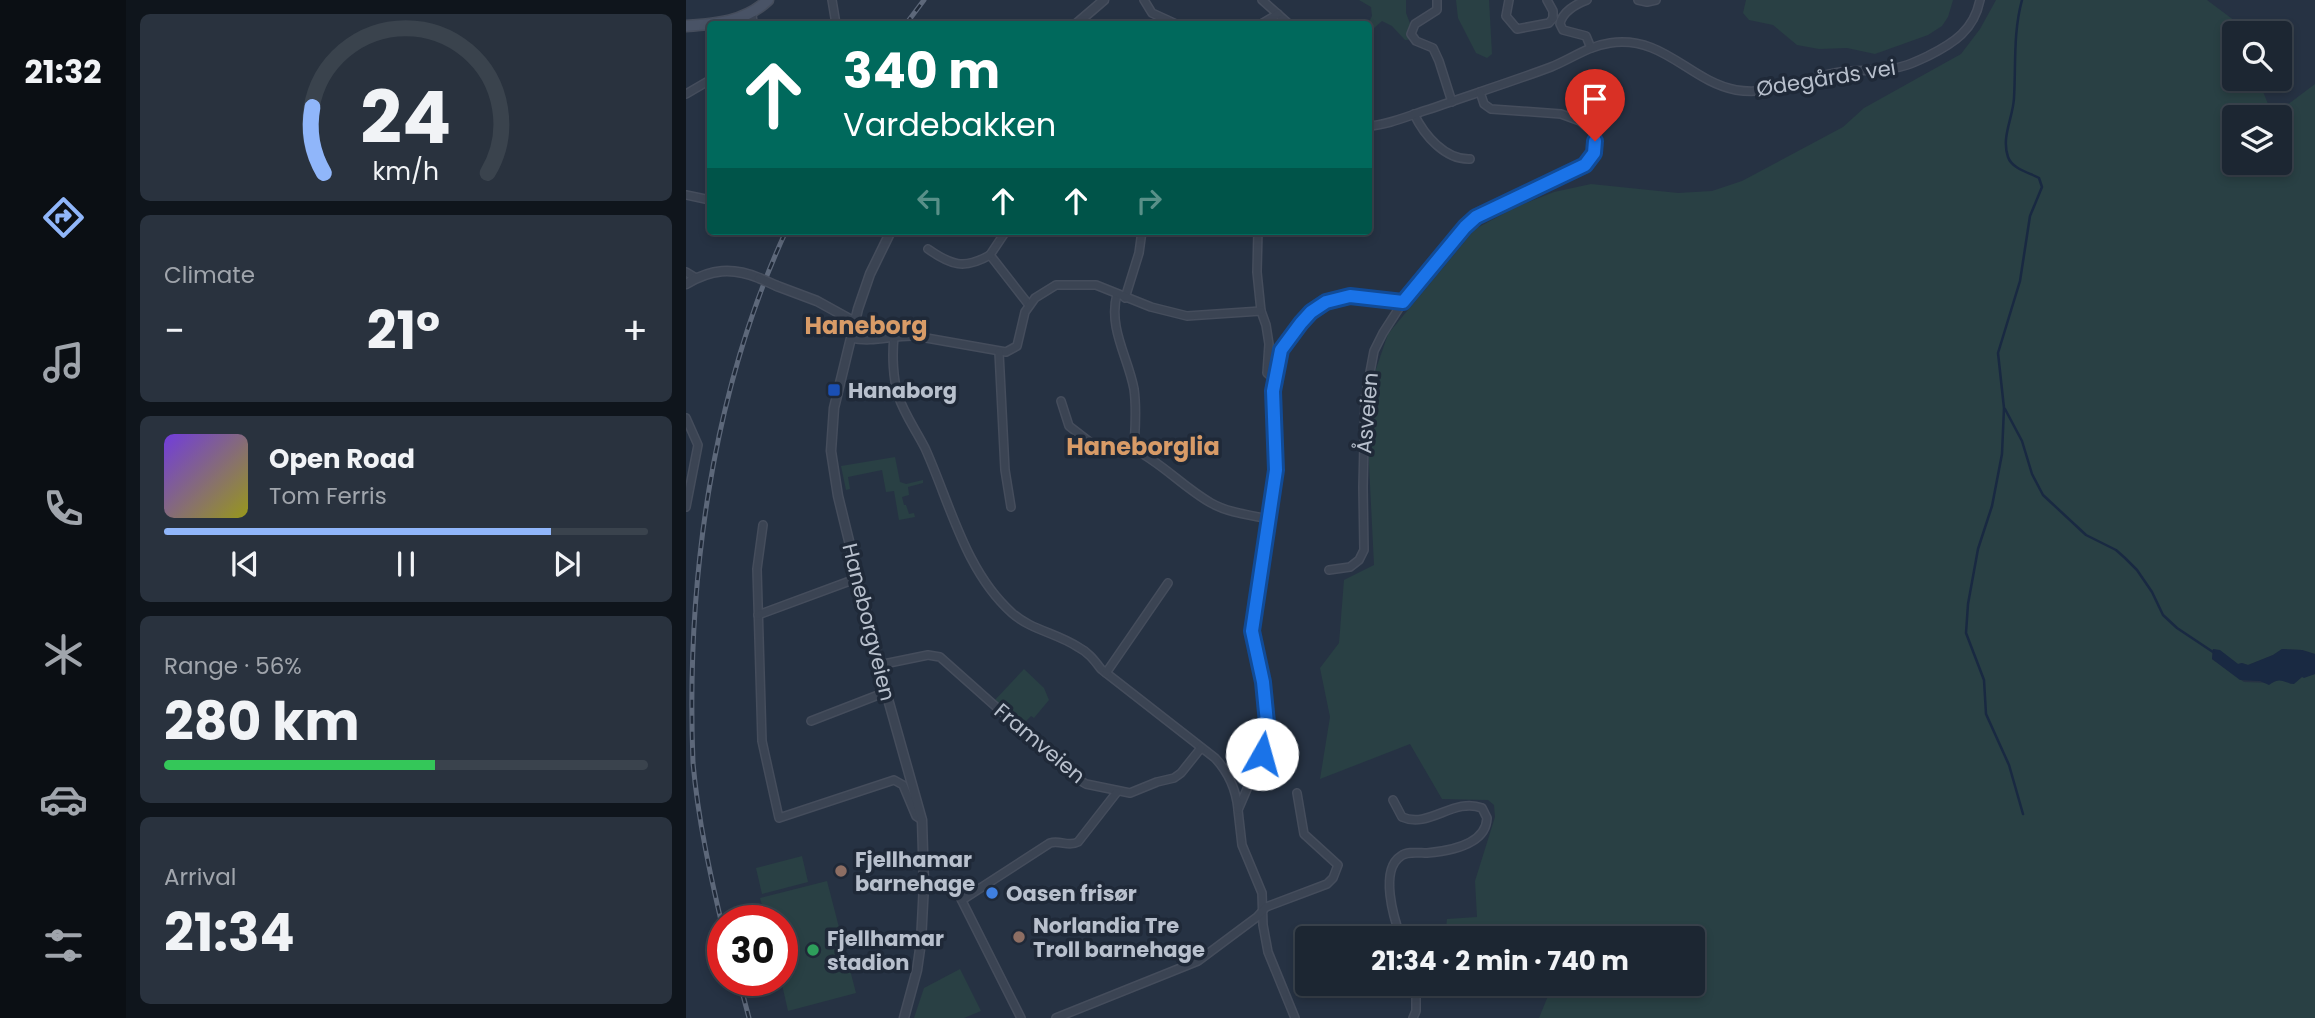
<!DOCTYPE html>
<html lang="en">
<head>
<meta charset="utf-8">
<style>
	body { margin:0; font-family:Poppins,sans-serif; background:#29323e; color:#f1f3f6; height:100vh; display:flex; flex-direction:column; font-size:26px; white-space:nowrap }
	* { box-sizing:border-box; margin:0 }
	p { font-size:23px; color:#a0a5ac }
	.icon { flex:none; width:38px; height:38px; fill:none; stroke:currentColor; stroke-width:2; stroke-linecap:round; stroke-linejoin:round }
	.map { position:relative; flex:1; overflow:hidden }
	.sheet { display:flex; flex-direction:column; gap:14px; padding:14px; background:#0f151c; width:560px }
	.sheet>* { flex:none }
	.banner { position:absolute; left:21px; top:21px; width:665px; height:214px; border-radius:7px; box-shadow:0 4px 10px #0003,0 0 0 2px #3a434d; background:#00695c; color:#fff; overflow:hidden }
	.controls { position:absolute; left:1536px; top:21px; display:grid; gap:14px }
	.controls a { display:grid; place-items:center; width:70px; height:70px; border-radius:7px; background:#1c2632; box-shadow:0 4px 10px #0003,0 0 0 2px #3a434d; font-size:35px }
	.speed { position:absolute; left:21px; top:905px; display:flex; gap:14px; font-size:35px; font-weight:700; text-align:center }
	.speed>* { display:grid; place-content:center; width:91px; height:91px; border-radius:50%; background:#1c2632; box-shadow:0 4px 10px #0003,0 0 0 2px #3a434d; line-height:1 }
	.speed .limit { border:10px solid #d22; background:#fff; color:#111 }
	.pin { position:absolute; display:grid; place-items:center; width:60px; height:60px; color:#fff; margin:-72px -30px; border-radius:50% 50% 50% 0; rotate:-45deg; box-shadow:0 0 7px #0007 }
	.pin .icon { rotate:45deg }
	.me { position:absolute; width:77px; margin:-38px; rotate:7deg; stroke-linejoin:round; filter:drop-shadow(0 0 5px #0008) }
	.turn { display:flex; align-items:center; gap:24px; height:147px; padding:0 21px; font-size:32px }
	.turn .icon { width:91px; height:91px; stroke-width:2.5 }
	.turn b { display:block; font-size:49px; line-height:60px }
	.lanes { display:flex; align-items:center; height:66px; padding:0 21px; background:#0003; justify-content:center; gap:35px; direction:ltr }
	.lanes .off { opacity:.35 }
	.big { font-size:52px; font-weight:700; line-height:1.1 }
	.sheet .tile { flex:1; display:flex; flex-direction:column; justify-content:center; gap:10px; min-width:0; padding:0 24px; border-radius:10px; background:#29323e }
	.sheet .dial { align-items:center; gap:0 }
	.dial svg { height:182px; overflow:visible; fill:none; stroke:#3a434d; stroke-width:7; stroke-linecap:round; text-anchor:middle }
	.dial text { fill:#f1f3f6; stroke:none }
	.song { display:flex; align-items:center; gap:21px }
	.cover { width:84px; height:84px; border-radius:10px; background:linear-gradient(135deg,hsl(260 70% 55%),hsl(60 70% 35%)) }
	.played { height:7px; border-radius:4px; background:linear-gradient(90deg,#90b6fa 80%,#3a434d 80%) }
	.keys { display:flex; justify-content:space-around; direction:ltr }
	.heat { display:flex; justify-content:space-between; align-items:center; font-size:38px; direction:ltr }
	.charge { height:10px; border-radius:5px; background:linear-gradient(90deg,#34c759 56%,#3a434d 0) }
	.trip { position:absolute; left:609px; top:926px; width:410px; height:70px; border-radius:7px; background:#1c2632; box-shadow:0 4px 10px #0003,0 0 0 2px #3a434d; font-weight:700; line-height:70px; text-align:center }
	main { display:flex; flex:1; min-height:0 }
	.dock { display:flex; flex-direction:column; width:126px; justify-content:space-around; align-items:center; background:#0b0f14; color:#a0a5ac }
	.dock .icon { width:49px; height:49px }
	.dock .selected { color:#90b6fa }
	.dock b { font-size:32px; color:#f1f3f6 }
	.map>svg:first-child { display:block }
</style>
</head>
<body>
<main>
<nav class="dock">
<b>21:32</b>
<svg class="icon selected" aria-label="directions" viewBox="0 0 24 24"><path d="M12 3l9 9-9 9-9-9zM9 14v-3h6M13 9l2 2-2 2"/></svg>
<svg class="icon" aria-label="music" viewBox="0 0 24 24"><path d="M9 18V5l10-2v13"/><circle cx="6" cy="18" r="3"/><circle cx="16" cy="16" r="3"/></svg>
<svg class="icon" aria-label="phone" viewBox="0 0 24 24"><path d="M5 4h4l2 5-3 2q2 4 5 5l2-3 5 2v4C11 20 4 13 5 4z"/></svg>
<svg class="icon" aria-label="climate" viewBox="0 0 24 24"><path d="M12 3v18M4 7l16 10M4 17L20 7"/></svg>
<svg class="icon" aria-label="car" viewBox="0 0 24 24"><path d="M5 17H2v-5l4-1 3-4h7l3 4 3 1v5h-3M9 17h6M6 11h13"/><circle cx="7" cy="17" r="2"/><circle cx="17" cy="17" r="2"/></svg>
<svg class="icon" aria-label="filters" viewBox="0 0 24 24"><path d="M4 7h16M4 17h16"/><circle cx="9" cy="7" r="2"/><circle cx="15" cy="17" r="2"/></svg>
</nav>
<section class="sheet">
<div class="tile dial"><svg viewBox="0 0 100 80">
<path d="M14 69A42 42 0 1 1 86 69"/>
<path d="M14 69A42 42 0 0 1 9 40" stroke="#90b6fa"/>
<text x="50" y="56" font-size="32" font-weight="700">24</text>
<text x="50" y="72" font-size="11">km/h</text>
</svg></div>
<div class="tile"><p>Climate</p>
<div class="heat"><a>−</a><b class="big">21°</b><a>+</a></div>
</div>
<div class="tile">
<div class="song"><i class="cover"></i><div><b>Open Road</b><p>Tom Ferris</p></div></div>
<div class="played"></div>
<div class="keys"><svg class="icon" aria-label="previous" viewBox="0 0 24 24"><path d="M18 5L8 12l10 7zM5 5v14"/></svg><svg class="icon" aria-label="pause" viewBox="0 0 24 24"><path d="M8 5v14M16 5v14"/></svg><svg class="icon" aria-label="next" viewBox="0 0 24 24"><path d="M6 5l10 7-10 7zM19 5v14"/></svg></div>
</div>
<div class="tile"><p>Range · 56%</p><b class="big">280 km</b><div class="charge"></div></div>
<div class="tile"><p>Arrival</p><b class="big">21:34</b></div>
</section>
<div class="map">
<svg width="1629" height="1018" viewBox="0 0 1629 1018">
	<rect width="100%" height="100%" fill="#263243"/>
	<g fill="#294044" fill-rule="evenodd">
		<polygon points="673,0 720,0 720,13 730,39 719,40 706,26 696,21 687,29 683,43 682,24 686,16 685,7"/>
		<polygon points="770,0 803,0 806,54 801,58 790,53 772,18"/>
		<polygon points="1060,0 1267,0 1262,17 1256,26 1242,35 1189,54 1161,48 1133,49 1111,45 1087,25 1063,20 1057,13"/>
		<path d="M1310,0H1521L1549,21L1554,33H1549V79H1572L1582,104L1588,111L1601,105L1629,84V654L1616,650L1596,649L1587,655L1562,665L1556,663L1552,664L1534,651L1527,649L1526,659L1558,682L1585,683L1595,679L1605,684L1616,677L1629,674V1018H853L862,996L845,984H1006V938H759L761,919L791,917L789,881L809,817L808,805L802,800L756,799L724,744L634,779L644,717L634,668L653,643L658,580L688,565L682,444L688,375L702,334L789,229L832,206L868,192L905,184L992,193L1026,191L1056,181L1157,127L1178,108L1275,54L1294,29ZM1549,117H1594V163H1549Z"/>
		<polygon points="209,457 214,482 220,484 237,480 237,483 222,487 223,495 216,497 218,505 220,505 223,514 228,513 229,517 213,520 208,491 200,492 196,470 162,477 164,489 160,490 155,466"/>
		<polygon points="338,669 358,688 363,700 348,718 345,716 340,721 334,719 332,723 308,701"/>
		<polygon points="116,856 122,882 76,894 70,868"/>
		<polygon points="141,881 170,993 102,1011 95,980 96,920 80,920 74,898"/>
		<polygon points="274,969 295,1011 278,1018 228,1018 238,988"/>
	</g>
	<path fill="#192942" d="M1527,649L1534,650L1552,664L1556,663L1562,665L1587,655L1596,649L1616,650L1629,654V674L1618,678L1616,677L1608,684C1598,683 1594,676 1583,685L1574,681L1554,680L1526,659Z"/>
	<g fill="none" stroke-linecap="round" stroke-linejoin="round">
		<g stroke="#192942" stroke-width="2.5">
			<path d="M1336,0C1327,33 1330,65 1328,98C1327,118 1315,137 1322,157C1326,169 1344,173 1353,178L1356,187L1344,216L1334,281L1312,353L1318,408L1316,454L1306,506L1292,549L1282,604L1280,633L1298,680L1300,714L1323,765L1337,814"/>
			<polyline points="1319,409 1336,441 1346,474 1357,495 1400,535 1430,550 1439,558 1451,570 1466,592 1477,615 1491,628 1527,652"/>
		</g>
		<defs>
			<g id="minor">
				<polyline points="146,0 150,24"/>
				<polyline points="458,0 466,13 490,24"/>
				<polyline points="576,0 603,24"/>
				<polyline points="751,0 751,10 729,24 725,34 730,41 747,48 753,61 766,102"/>
				<polyline points="823,0 820,16 831,29 863,23 867,18"/>
				<polyline points="861,0 867,11 867,18"/>
				<path d="M901,0C890,4 876,12 874,24L877,30L900,36L905,48"/>
				<polyline points="952,0 961,2 970,0"/>
				<polyline points="66,13 67,24"/>
				<polyline points="575,24 592,14"/>
				<polyline points="0,94 24,80"/>
				<path d="M728,114C738,135 759,160 784,159"/>
				<path d="M682,126C703,125 724,115 744,109C784,95 825,82 865,67C885,59 902,46 924,43C978,35 1003,81 1050,90C1085,96 1116,79 1149,73C1167,69 1185,72 1202,69C1217,68 1229,62 1242,56C1268,43 1288,30 1294,0"/>
				<polyline points="0,195 24,200"/>
				<polyline points="320,231 304,255 343,305"/>
				<polyline points="572,231 571,272 575,311 580,325 583,344 581,373 589,380 590,470 566,631 577,683 582,733 576,754 552,810 556,845 576,893 577,925 582,952 609,1018"/>
				<path d="M242,249C265,265 278,270 304,255"/>
				<polyline points="0,272 10,278"/>
				<path d="M431,294C422,328 442,357 448,389C451,410 449,429 448,449C476,463 497,487 525,503C543,513 564,515 583,519"/>
				<polyline points="439,298 453,253 456,231"/>
				<path d="M208,337C206,355 207,378 212,395C218,414 230,430 239,448C264,503 279,571 326,613C345,630 371,633 392,647C402,652 408,660 415,669L529,758C543,773 550,789 552,809"/>
				<path d="M165,338C187,343 207,335 229,336L320,352L331,346L339,312L349,298L370,285H410L465,307L501,316L575,311"/>
				<polyline points="313,352 319,470 325,507"/>
				<polyline points="589,380 599,343 632,307 664,296 717,302"/>
				<polyline points="375,401 383,426 405,443 448,449"/>
				<polyline points="0,418 12,445 0,507"/>
				<polyline points="77,525 71,569 76,741 93,818 208,780 217,785 230,816 236,820"/>
				<polyline points="643,570 664,567 673,560 678,550 677,487 679,399 688,351 697,333 717,302 779,227 801,210 831,199 899,165 908,153 909,141 907,132 894,121 875,114 805,109 798,104 794,92"/>
				<polyline points="72,615 172,578"/>
				<polyline points="193,665 242,655 254,657 390,778 400,784 444,793 471,782 488,778 495,773 515,748"/>
				<polyline points="420,673 482,583"/>
				<polyline points="125,721 200,692"/>
				<path d="M707,800L716,817C743,829 768,797 796,808L801,818C800,845 763,851 741,853C733,853 721,851 715,856C693,870 708,919 715,938"/>
				<polyline points="238,884 261,885 271,891 335,1018"/>
				<path d="M276,900L364,843C374,840 383,847 392,842L431,792"/>
				<polyline points="370,1018 512,961 571,917 580,907 641,884 647,878 652,865 618,834 611,793"/>
				<polyline points="727,1018 730,1011 730,984"/>
			</g>
			<g id="tertiary">
				<polyline points="390,24 418,0"/>
				<polyline points="205,231 184,274 172,309 148,408 145,451 152,496 200,692 236,820 238,884 235,942 231,970 218,1018"/>
				<path d="M0,284C25,269 46,267 73,278"/>
				<polyline points="91,286 131,301 169,322"/>
			</g>
			<path id="secondary" d="M0,26C30,24 59,22 82,0"/>
		</defs>
		<use href="#minor" stroke="#454d5c" stroke-width="10"/>
		<use href="#tertiary" stroke="#454d5c" stroke-width="11"/>
		<use href="#secondary" stroke="#454d5c" stroke-width="13"/>
		<use href="#minor" stroke="#3b4453" stroke-width="7"/>
		<use href="#tertiary" stroke="#3b4453" stroke-width="8"/>
		<use href="#secondary" stroke="#495366" stroke-width="10"/>
		<defs>
			<g id="rail">
				<polyline points="220,24 238,0"/>
				<path d="M37,929C24,874 12,819 7,763C0,584 25,394 100,231"/>
				<polyline points="53,980 63,1018"/>
			</g>
		</defs>
		<use href="#rail" stroke="#5d687a" stroke-width="5"/>
		<use href="#rail" stroke="#1f2938" stroke-width="2.5" stroke-dasharray="8" stroke-linecap="butt"/>
		<defs>
			<polyline id="tertiary-bridge" points="73,278 91,286"/>
		</defs>
		<use href="#tertiary-bridge" stroke="#454d5c" stroke-width="11" stroke-linecap="butt"/>
		<use href="#tertiary-bridge" stroke="#3b4453" stroke-width="8"/>
	</g>
	<g fill="none" stroke-linecap="round" stroke-linejoin="round">
		<defs>
			<polyline id="route" points="576,754 582,733 577,682 566,631 590,470 587,391 595,350 615,323 625,312 640,302 664,296 717,302 779,227 790,217 899,165 908,153 909,141"/>
		</defs>
		<use href="#route" stroke="#114b97" stroke-width="18"/>
		<use href="#route" stroke="#1a73e8" stroke-width="12"/>
	</g>
	<rect fill="#1a4fb4" stroke="#1f2938" stroke-width="2.5" x="141" y="383" width="14" height="14" rx="3.5"/>
	<g fill="#8d6e63" stroke="#1f2938" stroke-width="2.5">
		<circle cx="155" cy="871" r="7"/>
		<circle cx="333" cy="937" r="7"/>
	</g>
	<circle fill="#3f7fe0" stroke="#1f2938" stroke-width="2.5" cx="306" cy="893" r="7"/>
	<circle fill="#2e9e5b" stroke="#1f2938" stroke-width="2.5" cx="127" cy="950" r="7"/>
	<g text-anchor="middle" dominant-baseline="central" stroke-width="7" stroke-linejoin="round" paint-order="stroke">
		<g font-size="21" fill="#b8c0cd" stroke="#1f2938">
			<text transform="translate(1140 78) rotate(-9)">Ødegårds vei</text>
			<text transform="translate(681 413) rotate(-85)">Åsveien</text>
			<text transform="translate(183 622) rotate(76)">Haneborgveien</text>
			<text transform="translate(354 743) rotate(40)">Framveien</text>
		</g>
		<g font-size="21" font-weight="bold" fill="#b8c0cd" stroke="#1f2938" text-anchor="start">
			<text x="162" y="390">Hanaborg</text>
			<text x="169" y="859">Fjellhamar<tspan x="169" dy="24">barnehage</tspan></text>
			<text x="320" y="893">Oasen frisør</text>
			<text x="347" y="925">Norlandia Tre<tspan x="347" dy="24">Troll barnehage</tspan></text>
			<text x="141" y="938">Fjellhamar<tspan x="141" dy="24">stadion</tspan></text>
		</g>
		<g font-size="24" font-weight="bold" fill="#d89b67" stroke="#1f2938">
			<text x="180" y="325">Haneborg</text>
			<text x="457" y="446">Haneborglia</text>
		</g>
	</g>
</svg>
<div class="controls">
<a><svg class="icon" aria-label="search" viewBox="0 0 24 24"><circle cx="10" cy="10" r="6"/><path d="M15 15l6 6"/></svg></a>
<a><svg class="icon" aria-label="layers" viewBox="0 0 24 24"><path d="M12 4l9 5-9 5-9-5zM3 14l9 5 9-5"/></svg></a>
</div>
<div class="speed"><div class="limit">30</div></div>
<div class="pin" style="left:909px;top:141px;background:#d93025"><svg class="icon" aria-label="arrive" viewBox="0 0 24 24"><path d="M6 21V4h12l-3 4 3 4H6"/></svg></div>
<svg class="me" style="left:576px;top:754px" viewBox="-20 -20 40 40"><circle r="19" fill="#fff"/><path d="M0-13L10 11 0 6-10 11z" fill="#1a73e8"/></svg>
<div class="trip">21:34 · 2 min · 740 m</div>
<div class="banner">
<div class="turn"><svg class="icon" aria-label="ahead" viewBox="0 0 24 24"><path d="M12 20V5M6 11l6-6 6 6"/></svg><div><b>340 m</b>Vardebakken</div></div>
<div class="lanes"><svg class="icon off" aria-label="left" viewBox="0 0 24 24"><path d="M17 20v-9H6M10 6l-5 5 5 5"/></svg><svg class="icon" aria-label="ahead" viewBox="0 0 24 24"><path d="M12 20V5M6 11l6-6 6 6"/></svg><svg class="icon" aria-label="ahead" viewBox="0 0 24 24"><path d="M12 20V5M6 11l6-6 6 6"/></svg><svg class="icon off" aria-label="right" viewBox="0 0 24 24"><path d="M7 20v-9h11M14 6l5 5-5 5"/></svg></div>
</div>
</div>
</main>
</body>
</html>
